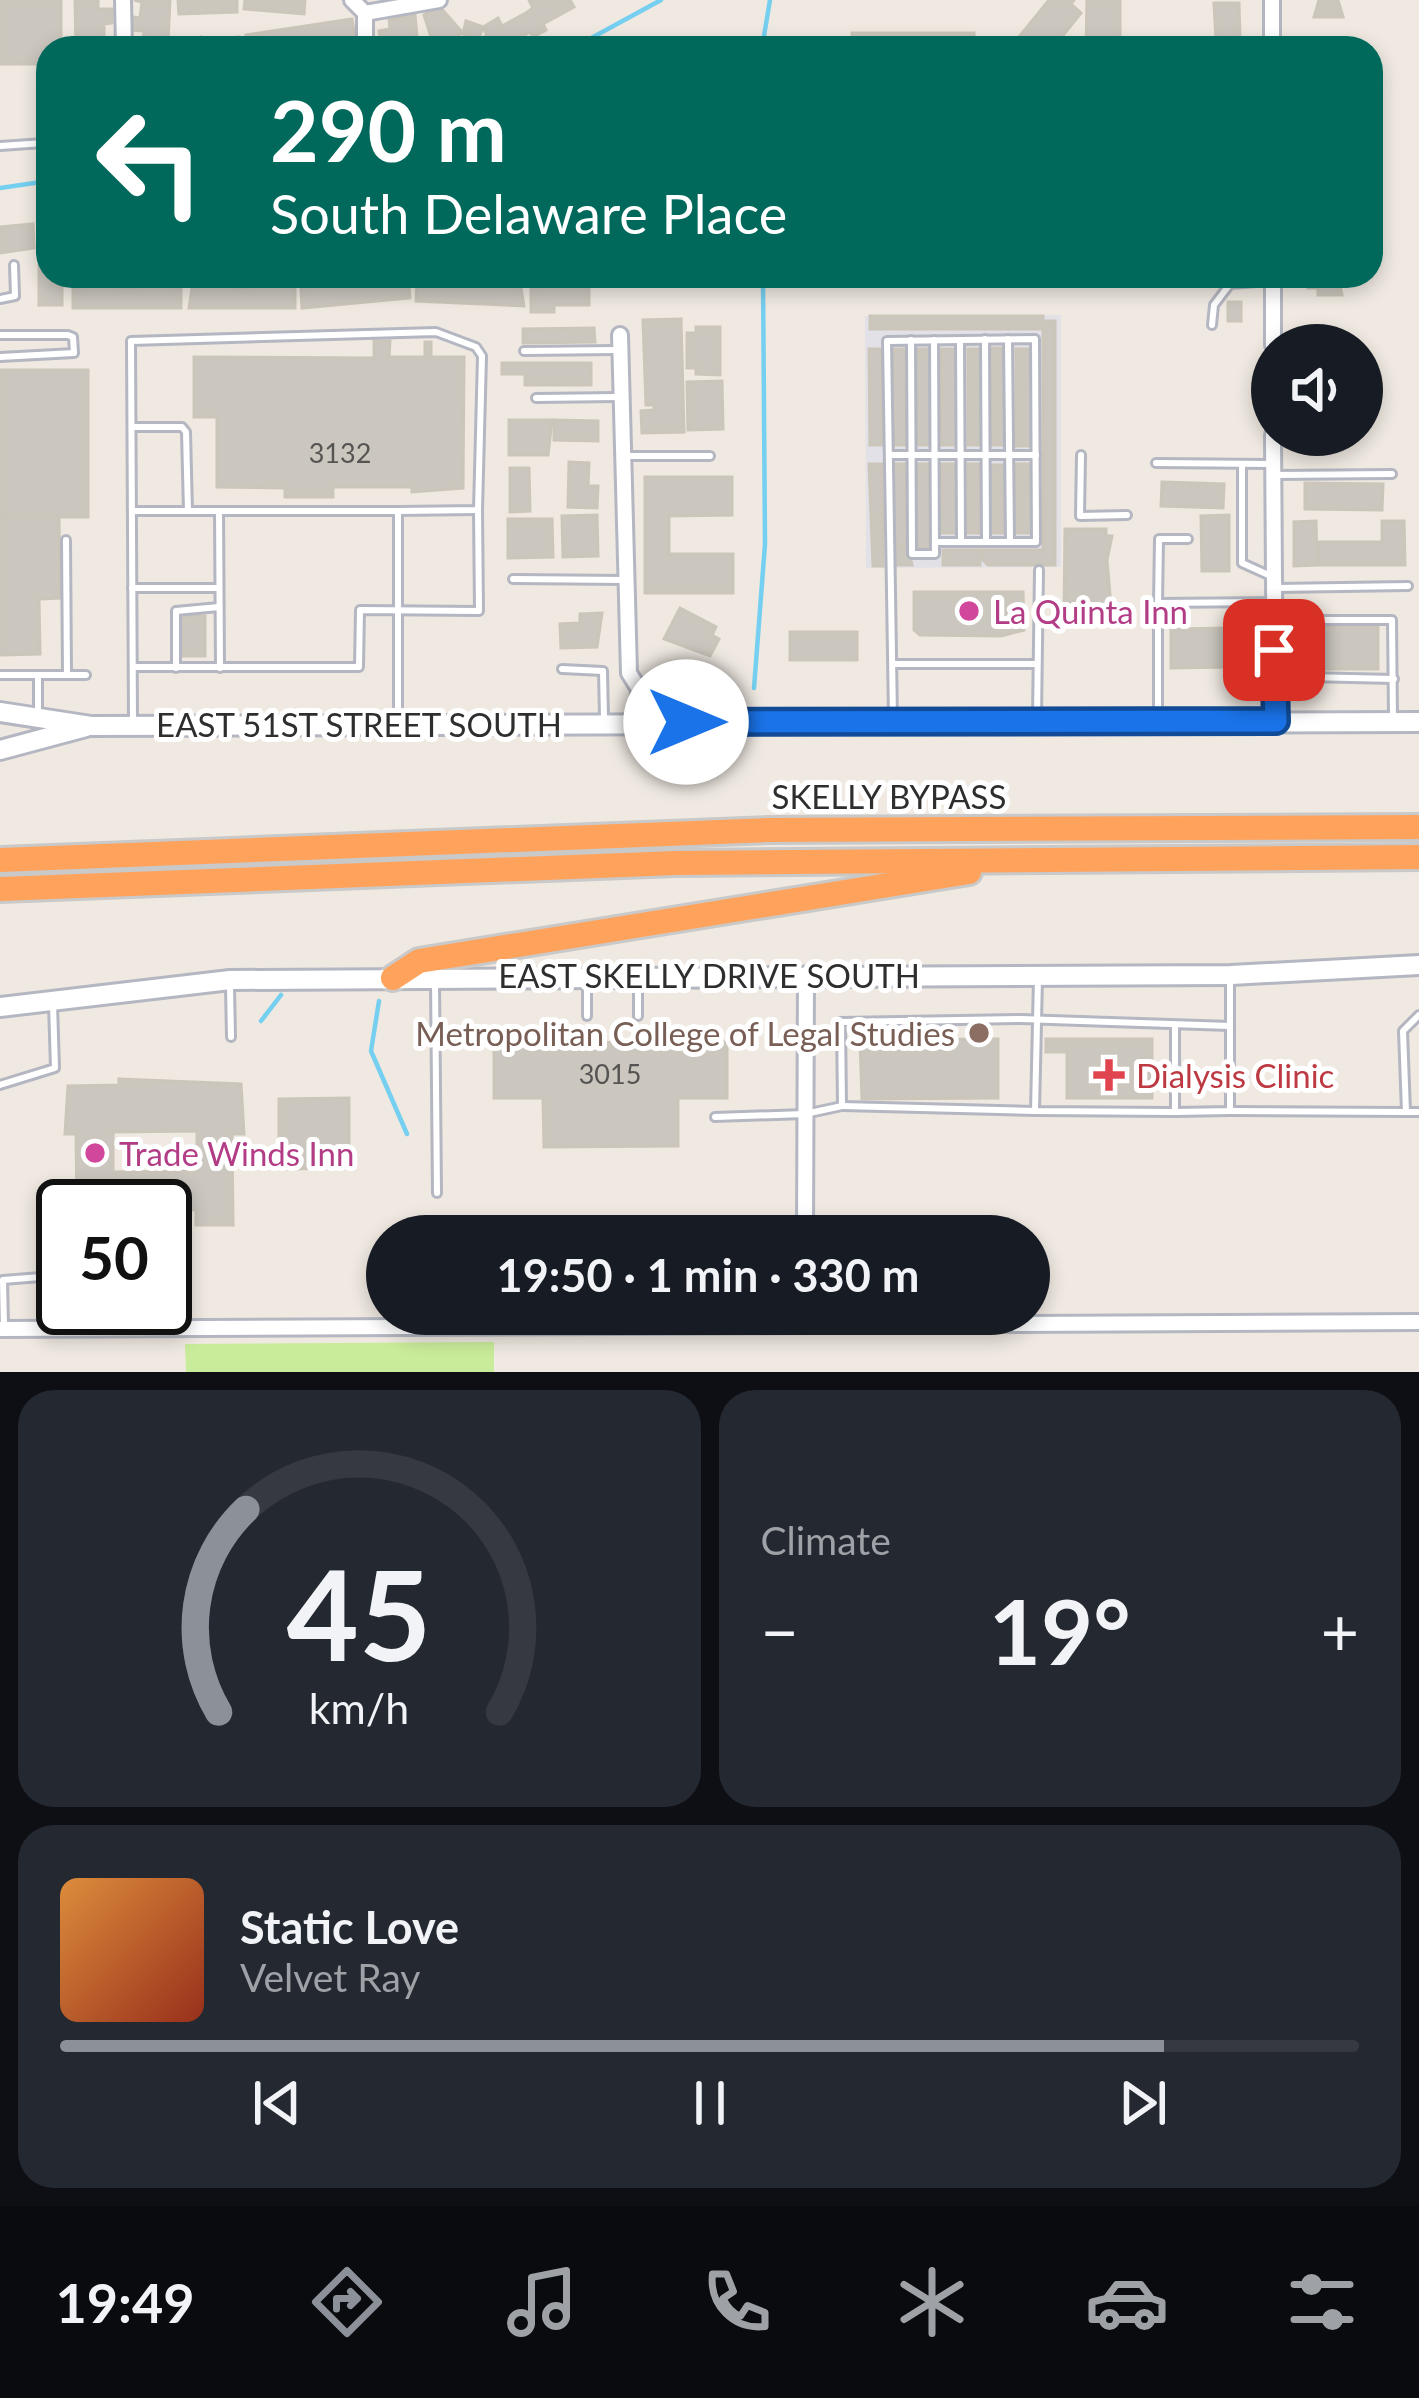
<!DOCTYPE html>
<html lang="en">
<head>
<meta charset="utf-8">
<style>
	body { margin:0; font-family:Lato,sans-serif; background:#242831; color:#f1f3f6; height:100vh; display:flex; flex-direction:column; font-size:45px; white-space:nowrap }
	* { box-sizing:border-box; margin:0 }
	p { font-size:39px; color:#9ea1a6 }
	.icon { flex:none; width:66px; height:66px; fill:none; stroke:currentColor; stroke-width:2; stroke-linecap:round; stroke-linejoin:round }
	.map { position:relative; height:1372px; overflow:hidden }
	.panel { display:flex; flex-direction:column; gap:18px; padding:18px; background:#0d0f14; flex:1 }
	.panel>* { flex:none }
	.banner { position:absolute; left:36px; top:36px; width:1347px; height:252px; border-radius:36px; box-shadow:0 6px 18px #0003; background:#00695c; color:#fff; overflow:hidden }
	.tools { position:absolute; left:1251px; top:324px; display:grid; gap:24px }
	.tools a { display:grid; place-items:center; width:132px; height:132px; border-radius:50%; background:#171b24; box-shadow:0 6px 18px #0003; font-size:60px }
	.speed { position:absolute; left:36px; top:1179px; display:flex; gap:24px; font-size:60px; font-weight:700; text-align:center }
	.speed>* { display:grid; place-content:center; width:156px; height:156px; border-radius:50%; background:#171b24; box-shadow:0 6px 18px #0003; line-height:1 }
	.speed .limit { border:6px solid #111; border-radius:18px; background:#fff; color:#111 }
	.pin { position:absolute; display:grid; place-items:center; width:102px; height:102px; color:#fff; margin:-51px; border-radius:24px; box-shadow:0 6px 18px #0006 }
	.me { position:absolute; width:132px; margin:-66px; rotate:90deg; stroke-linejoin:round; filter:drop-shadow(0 0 9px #0008) }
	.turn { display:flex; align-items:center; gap:42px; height:252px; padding:0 36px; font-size:54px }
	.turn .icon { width:156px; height:156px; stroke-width:2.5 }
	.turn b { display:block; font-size:84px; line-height:102px }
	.big { font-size:90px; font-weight:700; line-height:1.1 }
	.panel .card { flex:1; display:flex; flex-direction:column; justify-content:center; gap:18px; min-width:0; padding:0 42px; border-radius:36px; background:#242831 }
	.panel .dial { align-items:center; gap:0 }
	.dial svg { height:312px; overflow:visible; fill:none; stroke:#363941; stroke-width:7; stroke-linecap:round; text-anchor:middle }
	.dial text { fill:#f1f3f6; stroke:none }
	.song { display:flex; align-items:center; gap:36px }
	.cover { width:144px; height:144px; border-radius:18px; background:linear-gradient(135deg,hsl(30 70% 55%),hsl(10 70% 35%)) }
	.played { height:12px; border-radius:6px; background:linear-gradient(90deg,#8c9099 85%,#363941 85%) }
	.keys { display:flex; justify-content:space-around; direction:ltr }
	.heat { display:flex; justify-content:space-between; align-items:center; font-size:66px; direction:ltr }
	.panel .tiles { flex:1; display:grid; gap:18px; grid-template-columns:1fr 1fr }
	.card:last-child { grid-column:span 2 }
	.trip { position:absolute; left:366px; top:1215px; width:684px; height:120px; border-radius:60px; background:#171b24; box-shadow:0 6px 18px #0003; font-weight:700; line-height:120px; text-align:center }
	.menu { display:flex; height:192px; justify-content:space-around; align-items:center; background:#090b0e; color:#9ea1a6 }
	.menu .icon { width:84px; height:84px }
	.menu .on { color:#8c9099 }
	.menu b { font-size:54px; color:#f1f3f6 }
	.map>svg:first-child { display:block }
</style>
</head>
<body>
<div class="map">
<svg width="1419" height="1372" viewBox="0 0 1419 1372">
	<rect width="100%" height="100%" fill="#efe9e1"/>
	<polygon fill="#e3e1e8" points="1061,315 1061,567 866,568 865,316"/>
	<polygon fill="#c9ec9a" points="494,1342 494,1372 186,1372 185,1344"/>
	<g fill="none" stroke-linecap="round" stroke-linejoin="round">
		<g stroke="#75cff0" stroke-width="4.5">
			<polyline points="573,48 661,0"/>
			<polyline points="762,48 770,0"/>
			<polyline points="0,188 48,181"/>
			<polyline points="754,688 765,544 763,276"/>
			<polyline points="379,1001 371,1051 407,1134"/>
			<polyline points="261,1021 281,995"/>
		</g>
	</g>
	<g fill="#cbc7bf" stroke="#cbc5ba" stroke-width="3" fill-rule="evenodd">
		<polygon points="0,0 61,0 61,48 48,48 48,64 0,64"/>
		<polygon points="75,0 98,0 98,9 112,9 112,23 104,24 104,46 76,48"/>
		<polygon points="170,0 168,42 143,39 144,31 130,30 132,17 140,18 142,2 134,0"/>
		<polygon points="178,0 237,0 237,12 179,14"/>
		<polygon points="245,0 305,0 304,14 244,9"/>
		<polygon points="529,0 570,0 574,7 543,24 546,30 533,37 530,32 502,48 472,48 487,35 483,27 498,18 502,26 526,13 533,8"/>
		<polygon points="1049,0 1074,0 1071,4 1081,13 1053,48 1010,48"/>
		<polygon points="1087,0 1120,0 1120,48 1086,48"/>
		<polygon points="1319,0 1338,0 1343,17 1314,17"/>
		<polygon points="1214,3 1239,3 1240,40 1216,40"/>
		<polygon points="439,6 462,32 457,38 462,48 438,48 430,34 424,15"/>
		<polygon points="415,15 418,48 381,44 379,31 390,29 389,19"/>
		<polygon points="352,19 355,37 345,39 350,48 248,48 246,35"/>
		<polygon points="466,21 483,27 478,40 463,34"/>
		<rect x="852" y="33" width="122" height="15"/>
		<polygon points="201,37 203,43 238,37 240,48 178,48"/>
		<polygon points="39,222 48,222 48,276 62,276 62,305 39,305"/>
		<polygon points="33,224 34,248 0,253 0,227"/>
		<polygon points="80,276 121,276 121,288 135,288 131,276 173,276 173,288 181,288 181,308 73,308 73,289 80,289"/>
		<polygon points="194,276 234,276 234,288 247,288 247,276 288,276 288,286 295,286 295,308 189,308"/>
		<polygon points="307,276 349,276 350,282 361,281 360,276 400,276 408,278 410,298 302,308 301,288 308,287"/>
		<polygon points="425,276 465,276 465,282 477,282 477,276 519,276 524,306 416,301 417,279"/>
		<polygon points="537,276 589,281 589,305 554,305 554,312 531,312 531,287 537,287"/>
		<polygon points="1308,276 1338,276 1342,295 1318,295 1318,288 1308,288"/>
		<rect x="1228" y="302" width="13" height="19"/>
		<polygon points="870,316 1043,316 1043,321 1055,321 1055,565 988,565 982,559 982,550 1043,550 1043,329 870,329"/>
		<polygon points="681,319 684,432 642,433 641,411 654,410 654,405 646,405 643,320"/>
		<polygon points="696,327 720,327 720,375 696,374 696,368 687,368 687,333 696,333"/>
		<polygon points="594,328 595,342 523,343 523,329"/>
		<polygon points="374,341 390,341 389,357 425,357 425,342 431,342 431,357 464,357 463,488 412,492 412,487 333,487 333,497 285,497 285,488 217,487 217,417 194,417 194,357 374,358"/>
		<rect x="992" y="348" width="12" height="97"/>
		<polygon points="869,349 882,349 882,445 870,445"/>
		<rect x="893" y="349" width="13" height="96"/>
		<polygon points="917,349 929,349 930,445 917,445"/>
		<polygon points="941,349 956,349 957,445 941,445"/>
		<rect x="968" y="349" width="12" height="96"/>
		<rect x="1016" y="349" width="16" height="97"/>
		<polygon points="502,363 591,363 591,385 525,385 525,374 502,374"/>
		<rect x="0" y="370" width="88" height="147"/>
		<polygon points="722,381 723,429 688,430 687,382"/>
		<polygon points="509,420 552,420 548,455 509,455"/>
		<polygon points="554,420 598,421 598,441 554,440"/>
		<polygon points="1306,435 1329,435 1329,445 1307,445"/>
		<polygon points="569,462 589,463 588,486 598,486 597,508 568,507"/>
		<polygon points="869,464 882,464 883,566 873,566"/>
		<polygon points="893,464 906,464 907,545 893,545"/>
		<rect x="917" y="464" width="12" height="84"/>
		<rect x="941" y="464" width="15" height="69"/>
		<rect x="968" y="464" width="12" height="69"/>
		<rect x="1016" y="464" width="16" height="69"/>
		<rect x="992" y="465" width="12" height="68"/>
		<polygon points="510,468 529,468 530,511 510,512"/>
		<polygon points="645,477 732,477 732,515 669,516 669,554 733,554 733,593 645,593"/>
		<polygon points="1162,482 1224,484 1223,508 1161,506"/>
		<polygon points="1305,483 1383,484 1382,510 1305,509"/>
		<polygon points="597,515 598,556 563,557 562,516"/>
		<polygon points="1229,515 1229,571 1202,571 1201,516"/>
		<polygon points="0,517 59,517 60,598 39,599 40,654 0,655"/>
		<polygon points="508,519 552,519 553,557 508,558"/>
		<polygon points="1316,521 1317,565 1294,566 1294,522"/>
		<polygon points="1382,521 1404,521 1405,565 1319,565 1318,542 1382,542"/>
		<polygon points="1065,529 1106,529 1106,536 1112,536 1107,560 1111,607 1098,607 1098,619 1064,619"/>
		<polygon points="893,545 907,545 912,565 893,565"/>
		<rect x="943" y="550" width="37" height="15"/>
		<polygon points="914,592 1023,592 1024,630 1001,636 920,635 914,630"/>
		<polygon points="680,608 716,627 712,635 719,639 710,656 664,639"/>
		<polygon points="602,613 597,647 561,648 560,624 580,623 580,614"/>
		<rect x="182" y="616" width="23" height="40"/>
		<polygon points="1324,626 1378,627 1378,669 1324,669"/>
		<polygon points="1233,628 1234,667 1171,668 1171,629"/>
		<rect x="790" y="632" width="67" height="28"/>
		<polygon points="998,1039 998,1098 862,1099 860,1040"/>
		<polygon points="1046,1039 1152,1039 1152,1098 1067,1098 1067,1052 1046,1052"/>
		<polygon points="641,1042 641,1047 727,1042 727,1098 678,1098 678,1146 544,1147 543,1098 494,1098 494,1043 579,1048 579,1043"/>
		<path d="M119,1079L241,1084L244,1134H232L233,1225H196V1210L77,1206L76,1134H65L68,1086L119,1085ZM197,1131V1171L113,1172V1132Z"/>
		<polygon points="349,1098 349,1168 279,1169 279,1099"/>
	</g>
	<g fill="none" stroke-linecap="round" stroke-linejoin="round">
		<defs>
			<g id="service">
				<polyline points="0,146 44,143"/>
				<polyline points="0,299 15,296 14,265"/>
				<polyline points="1212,325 1214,305 1230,284 1269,281"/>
				<polyline points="0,335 68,335 73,337 74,353 0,357"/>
				<polyline points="985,339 986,542"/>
				<polyline points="1008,339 1010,542"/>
				<polyline points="911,340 912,554 935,554 934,340"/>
				<polyline points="960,340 961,542"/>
				<polyline points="524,351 616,350"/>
				<polyline points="536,398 617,397"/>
				<polyline points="133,427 182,427 186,432 188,511"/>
				<polyline points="889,455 1036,455"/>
				<polyline points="1081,455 1080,516 1127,515"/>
				<polyline points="623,456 710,456"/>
				<polyline points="1156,463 1269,464"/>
				<polyline points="1242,465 1242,563 1273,577"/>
				<polyline points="1275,475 1392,474"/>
				<polyline points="132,511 398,511"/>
				<polyline points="219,511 220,668"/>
				<polyline points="1188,539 1159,539 1158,603 1273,602"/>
				<polyline points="66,540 67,675"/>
				<polyline points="513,579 625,580"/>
				<polyline points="132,588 219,588"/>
				<polyline points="1276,588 1408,586"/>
				<polyline points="1256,603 1256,669 1274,678 1306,677 1305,619"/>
				<polyline points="1278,620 1392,620 1393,718"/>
				<polyline points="893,664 1037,664"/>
				<polyline points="133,667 359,667 360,610 479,611 478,510"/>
				<polyline points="176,668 176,611 219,607"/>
				<polyline points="562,669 603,671 604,718"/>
				<polyline points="0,675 86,675"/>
				<polyline points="1307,677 1394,679"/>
				<polyline points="38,714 38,675"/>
				<polyline points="1037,717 1039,570"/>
				<polyline points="893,718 887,341 1035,339 1036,542 935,542"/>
				<polyline points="1158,720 1158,603"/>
				<polyline points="133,721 131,341 436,332 476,347 482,356 478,510 398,511 398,719"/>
				<polyline points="1038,978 1035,1111 1175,1112 1175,1027"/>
				<polyline points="435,981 437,1193"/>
				<polyline points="587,984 587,1016"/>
				<polyline points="230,987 231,1037"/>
				<polyline points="1419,1015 1403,1031 1406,1112 1419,1112"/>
				<polyline points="638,1016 638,984"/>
				<polyline points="0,1085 55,1068 53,1004"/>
				<polyline points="842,1106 1035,1111"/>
				<polyline points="1230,1111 1406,1112"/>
				<polyline points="1175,1112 1230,1111 1230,978"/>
				<polyline points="715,1117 805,1114 842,1106 841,1022 1021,1019 1230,1026"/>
				<polyline points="4,1326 3,1280 53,1276 57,1236"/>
			</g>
			<g id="minor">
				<polyline points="123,0 124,48"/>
				<polyline points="352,0 365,13 365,48"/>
				<polyline points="1272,0 1272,48"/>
				<polyline points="365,13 439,0"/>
				<polyline points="620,335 629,673 639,689 640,722"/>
				<polyline points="1273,345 1273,276"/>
				<polyline points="1273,435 1275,721"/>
				<polyline points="805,1236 806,974"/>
				<polyline points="0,1329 1419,1322"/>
			</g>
			<g id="secondary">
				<polyline points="0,712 91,726 1419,722"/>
				<polyline points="0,750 86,727"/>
				<polyline points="0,1007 230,980 1231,975 1419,965"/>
			</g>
			<g id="motorway">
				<polyline points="0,860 768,830 1419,827"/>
				<polyline points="0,889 675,863 1419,857"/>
				<polyline points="393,978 419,961 969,872"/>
			</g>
		</defs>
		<use href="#service" stroke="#b4b7c1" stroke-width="12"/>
		<use href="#minor" stroke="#b4b7c1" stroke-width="20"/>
		<use href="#secondary" stroke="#b4b7c1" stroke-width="24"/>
		<use href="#motorway" stroke="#c9c9c9" stroke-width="30"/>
		<use href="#service" stroke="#fff" stroke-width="6"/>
		<use href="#minor" stroke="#fff" stroke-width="14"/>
		<use href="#secondary" stroke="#fff" stroke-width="18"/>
		<use href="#motorway" stroke="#ffa35c" stroke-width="24"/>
	</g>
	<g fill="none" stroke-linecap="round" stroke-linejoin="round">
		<defs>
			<polyline id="route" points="686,722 1276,721 1274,650"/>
		</defs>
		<use href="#route" stroke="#114b97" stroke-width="30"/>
		<use href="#route" stroke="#1a73e8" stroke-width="21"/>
	</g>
	<g fill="#d1479c" stroke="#fff" stroke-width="4.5">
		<circle cx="969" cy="611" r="12"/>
		<circle cx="95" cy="1153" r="12"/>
	</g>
	<circle fill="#8d6e63" stroke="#fff" stroke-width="4.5" cx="979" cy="1033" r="12"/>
	<path fill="#e0444e" stroke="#fff" stroke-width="4.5" d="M1103 1057h12v12h12v12h-12v12h-12v-12h-12v-12h12z"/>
	<g text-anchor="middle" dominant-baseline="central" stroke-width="10" stroke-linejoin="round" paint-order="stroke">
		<g font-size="27" fill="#555452">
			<text x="340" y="452">3132</text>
			<text x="610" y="1073">3015</text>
		</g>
		<g font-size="33" fill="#b23c85" stroke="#fff" text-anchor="start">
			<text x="993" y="611">La Quinta Inn</text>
			<text x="119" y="1153">Trade Winds Inn</text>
		</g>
		<g font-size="33" fill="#2e2e2e" stroke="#fff">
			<text x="359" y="724">EAST 51ST STREET SOUTH</text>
			<text x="889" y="796">SKELLY BYPASS</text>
			<text x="709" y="975">EAST SKELLY DRIVE SOUTH</text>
		</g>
		<g font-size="33" fill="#785e54" stroke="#fff" text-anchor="end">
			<text x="955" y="1033">Metropolitan College of Legal Studies</text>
		</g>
		<g font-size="33" fill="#be3a42" stroke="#fff" text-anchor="start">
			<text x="1136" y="1075">Dialysis Clinic</text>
		</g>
	</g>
</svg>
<div class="tools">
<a><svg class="icon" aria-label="sound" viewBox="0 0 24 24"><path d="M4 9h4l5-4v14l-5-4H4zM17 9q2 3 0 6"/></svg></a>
</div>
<div class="speed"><div class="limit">50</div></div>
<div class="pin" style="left:1274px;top:650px;background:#d93025"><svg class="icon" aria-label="arrive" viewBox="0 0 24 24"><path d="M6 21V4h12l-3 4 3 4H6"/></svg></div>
<svg class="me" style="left:686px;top:722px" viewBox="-20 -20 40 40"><circle r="19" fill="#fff"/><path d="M0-13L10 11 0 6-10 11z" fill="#1a73e8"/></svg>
<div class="trip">19:50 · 1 min · 330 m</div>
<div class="banner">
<div class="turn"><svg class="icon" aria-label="left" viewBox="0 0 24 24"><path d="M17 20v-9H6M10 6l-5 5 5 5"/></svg><div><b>290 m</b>South Delaware Place</div></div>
</div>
</div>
<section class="panel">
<div class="tiles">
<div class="card dial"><svg viewBox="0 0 100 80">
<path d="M14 69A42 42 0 1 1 86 69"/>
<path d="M14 69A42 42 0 0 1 21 17" stroke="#8c9099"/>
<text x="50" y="56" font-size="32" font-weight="700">45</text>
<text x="50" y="72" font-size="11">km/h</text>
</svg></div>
<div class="card"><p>Climate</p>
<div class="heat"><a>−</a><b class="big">19°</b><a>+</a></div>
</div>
<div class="card">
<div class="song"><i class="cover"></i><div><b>Static Love</b><p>Velvet Ray</p></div></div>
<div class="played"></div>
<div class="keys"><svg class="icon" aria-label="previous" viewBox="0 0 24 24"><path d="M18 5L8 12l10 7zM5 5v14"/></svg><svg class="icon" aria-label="pause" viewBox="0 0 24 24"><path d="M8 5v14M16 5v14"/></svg><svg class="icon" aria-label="next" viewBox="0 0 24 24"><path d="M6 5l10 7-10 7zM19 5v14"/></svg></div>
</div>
</div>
</section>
<nav class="menu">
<b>19:49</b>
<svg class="icon on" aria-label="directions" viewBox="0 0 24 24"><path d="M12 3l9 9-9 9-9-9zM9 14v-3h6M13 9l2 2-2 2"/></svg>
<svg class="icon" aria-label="music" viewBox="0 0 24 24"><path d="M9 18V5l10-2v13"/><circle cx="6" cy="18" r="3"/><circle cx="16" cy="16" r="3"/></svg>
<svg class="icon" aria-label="phone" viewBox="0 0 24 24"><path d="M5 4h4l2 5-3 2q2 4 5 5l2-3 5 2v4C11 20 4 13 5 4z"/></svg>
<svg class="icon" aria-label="climate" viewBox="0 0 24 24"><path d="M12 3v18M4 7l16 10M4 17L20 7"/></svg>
<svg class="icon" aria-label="car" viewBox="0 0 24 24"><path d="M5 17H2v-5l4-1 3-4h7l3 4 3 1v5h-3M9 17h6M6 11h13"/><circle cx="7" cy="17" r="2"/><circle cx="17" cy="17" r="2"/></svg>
<svg class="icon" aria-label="filters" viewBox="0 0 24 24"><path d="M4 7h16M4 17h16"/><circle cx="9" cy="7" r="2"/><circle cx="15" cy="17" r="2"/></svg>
</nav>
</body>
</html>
